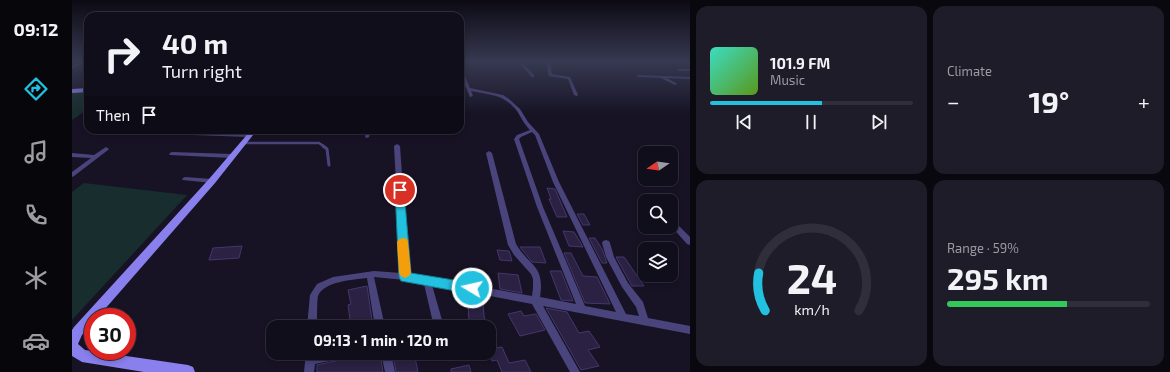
<!DOCTYPE html>
<html lang="en">
<head>
<meta charset="utf-8">
<style>
	body { margin:0; font-family:"Exo 2",sans-serif; background:#1e1c29; color:#f1f3f6; height:100vh; display:flex; flex-direction:column; font-size:15px; white-space:nowrap }
	* { box-sizing:border-box; margin:0 }
	p { font-size:13px; color:#9c9ca3 }
	.icon { flex:none; width:22px; height:22px; fill:none; stroke:currentColor; stroke-width:2; stroke-linecap:round; stroke-linejoin:round }
	.map { position:relative; flex:1; overflow:hidden }
	.side { display:flex; flex-direction:column; gap:6px; padding:6px; background:#09080f; width:480px }
	.side>* { flex:none }
	.top-card { position:absolute; left:12px; top:12px; width:380px; height:122px; border-radius:12px; box-shadow:0 2px 6px #0003,0 0 0 1px #302e3b; background:#110e1c; color:#f1f3f6; overflow:hidden }
	.needle { width:26px; rotate:257deg }
	.fabs { position:absolute; left:566px; top:146px; display:grid; gap:8px }
	.fabs a { display:grid; place-items:center; width:40px; height:40px; border-radius:8px; background:#110e1c; box-shadow:0 2px 6px #0003,0 0 0 1px #302e3b; font-size:20px }
	.speed { position:absolute; left:12px; top:308px; display:flex; gap:8px; font-size:20px; font-weight:700; text-align:center }
	.speed>* { display:grid; place-content:center; width:52px; height:52px; border-radius:50%; background:#110e1c; box-shadow:0 2px 6px #0003,0 0 0 1px #302e3b; line-height:1 }
	.speed .limit { border:6px solid #d22; background:#fff; color:#111 }
	.pin { position:absolute; display:grid; place-items:center; width:34px; height:34px; color:#fff; margin:-17px; border:2px solid #fff; border-radius:50%; box-shadow:0 1px 4px #0007 }
	.me { position:absolute; width:44px; margin:-22px; rotate:279deg; stroke-linejoin:round; filter:drop-shadow(0 0 3px #0008) }
	.turn { display:flex; align-items:center; gap:14px; height:84px; padding:0 12px; font-size:18px }
	.turn .icon { width:52px; height:52px; stroke-width:2.5 }
	.turn b { display:block; font-size:28px; line-height:34px }
	.then { display:flex; align-items:center; height:38px; padding:0 12px; background:#0003; gap:8px; font-size:15px }
	.big { font-size:30px; font-weight:700; line-height:1.1 }
	.side .card { flex:1; display:flex; flex-direction:column; justify-content:center; gap:6px; min-width:0; padding:0 14px; border-radius:12px; background:#1e1c29 }
	.side .dial { align-items:center; gap:0 }
	.dial svg { height:104px; overflow:visible; fill:none; stroke:#302e3b; stroke-width:7; stroke-linecap:round; text-anchor:middle }
	.dial text { fill:#f1f3f6; stroke:none }
	.song { display:flex; align-items:center; gap:12px }
	.cover { width:48px; height:48px; border-radius:6px; background:linear-gradient(135deg,hsl(170 70% 55%),hsl(90 70% 35%)) }
	.played { height:4px; border-radius:2px; background:linear-gradient(90deg,#22c1df 55%,#302e3b 55%) }
	.keys { display:flex; justify-content:space-around; direction:ltr }
	.heat { display:flex; justify-content:space-between; align-items:center; font-size:22px; direction:ltr }
	.charge { height:6px; border-radius:3px; background:linear-gradient(90deg,#34c759 59%,#302e3b 0) }
	.side .tiles { flex:1; display:grid; gap:6px; grid-template-columns:repeat(2,1fr) }
	.trip { position:absolute; left:194px; top:320px; width:230px; height:40px; border-radius:12px; background:#110e1c; box-shadow:0 2px 6px #0003,0 0 0 1px #302e3b; font-weight:700; line-height:40px; text-align:center }
	main { display:flex; flex:1; min-height:0 }
	.tabs { display:flex; flex-direction:column; width:72px; justify-content:space-around; align-items:center; background:#07060b; color:#9c9ca3 }
	.tabs .icon { width:28px; height:28px }
	.tabs .on { color:#22c1df }
	.tabs b { font-size:18px; color:#f1f3f6 }
	.map>svg:first-child { display:block }
</style>
</head>
<body>
<main>
<nav class="tabs">
<b>09:12</b>
<svg class="icon on" aria-label="directions" viewBox="0 0 24 24"><path d="M12 3l9 9-9 9-9-9zM9 14v-3h6M13 9l2 2-2 2"/></svg>
<svg class="icon" aria-label="music" viewBox="0 0 24 24"><path d="M9 18V5l10-2v13"/><circle cx="6" cy="18" r="3"/><circle cx="16" cy="16" r="3"/></svg>
<svg class="icon" aria-label="phone" viewBox="0 0 24 24"><path d="M5 4h4l2 5-3 2q2 4 5 5l2-3 5 2v4C11 20 4 13 5 4z"/></svg>
<svg class="icon" aria-label="climate" viewBox="0 0 24 24"><path d="M12 3v18M4 7l16 10M4 17L20 7"/></svg>
<svg class="icon" aria-label="car" viewBox="0 0 24 24"><path d="M5 17H2v-5l4-1 3-4h7l3 4 3 1v5h-3M9 17h6M6 11h13"/><circle cx="7" cy="17" r="2"/><circle cx="17" cy="17" r="2"/></svg>
</nav>
<div class="map">
<svg width="618" height="372" viewBox="0 0 618 372">
	<rect width="100%" height="100%" fill="#171325"/>
	<g fill="#172d2e">
		<polygon points="0,92 16,92 16,109 0,120"/>
		<polygon points="12,183 115,195 0,320 0,192"/>
	</g>
	<g fill="#2a2143" stroke="#44376c">
		<polygon points="475,188 483,189 495,217 485,217 477,199 479,199"/>
		<polygon points="505,214 512,214 518,225 511,225"/>
		<polygon points="491,231 502,232 511,247 497,246"/>
		<polygon points="517,238 523,238 530,249 535,263 530,263"/>
		<polygon points="170,246 167,258 137,260 141,248"/>
		<polygon points="448,247 468,247 474,263 460,262"/>
		<polygon points="425,250 437,251 440,261 428,260"/>
		<polygon points="492,253 499,253 511,276 525,277 538,304 513,303"/>
		<polygon points="544,257 552,257 572,286 560,286"/>
		<polygon points="478,271 489,271 501,301 489,300"/>
		<polygon points="426,273 446,275 450,293 428,289"/>
		<polygon points="295,286 301,327 279,327 276,305 279,304 276,290"/>
		<polygon points="396,302 411,304 413,325 397,323"/>
		<polygon points="474,308 495,312 507,333 517,331 528,347 516,350 527,366 509,370"/>
		<polygon points="449,311 452,316 464,314 473,330 448,336 436,314"/>
		<polygon points="430,347 437,363 453,360 459,372 430,372 425,360 420,361 417,349"/>
		<polygon points="278,353 308,353 311,372 245,372 245,365 272,359"/>
		<polygon points="321,353 342,353 346,372 324,372"/>
		<polygon points="397,365 399,372 379,372 379,369"/>
	</g>
	<g fill="none" stroke-linecap="round" stroke-linejoin="round">
		<polyline stroke="#4a447d" stroke-width="2" points="0,67 10,62"/>
		<polyline stroke="#4a447d" stroke-width="2.5" points="171,143 247,143 253,147"/>
		<polyline stroke="#4a447d" stroke-width="3" points="251,146 255,149 257,165"/>
		<g fill="#4a447d" fill-rule="evenodd">
			<polygon points="446,62 450,62 462,75 462,77 460,77"/>
			<polygon points="474,62 478,62 480,74 498,77 506,95 505,96 502,95 496,79 477,76"/>
			<path d="M388,68L390,69L398,88L431,95L437,99L448,109L456,122L467,134L487,182L554,314L567,316L564,307L550,287L534,257L530,243L531,241L534,240L537,241L538,243L542,257L556,283L571,302L576,318L618,326V334L471,306L508,372H498L460,304L360,285L372,327H362L352,284L333,280L302,277L313,327H303L295,278C281,280 252,281 246,296C245,300 245,321 245,327H235L238,295L245,284L261,277L302,271L329,273L322,146L325,144L328,146L337,274L460,296L461,288V279L459,274L442,255L436,245L414,153L417,151L420,153L444,244C458,267 473,265 468,297L504,304L465,207L442,139L445,135L458,130C452,124 449,117 445,111C432,94 418,95 399,91L401,96L398,97L388,73ZM460,132L463,135L481,182L544,312L513,306L471,207L447,139L449,137Z"/>
			<rect x="606" y="69" width="12" height="2"/>
			<polygon points="566,75 618,77 618,79 595,78 604,83 605,84 603,85 589,78 567,77 565,76"/>
			<polygon points="295,130 299,130 297,137 295,138 293,137"/>
			<rect x="351" y="130" width="4" height="5"/>
			<polygon points="92,132 176,135 178,136 176,137 94,134 92,134"/>
			<polygon points="34,147 37,149 36,150 2,176 0,177 0,172 19,158 0,157 0,153 22,155"/>
			<polygon points="100,152 160,154 163,156 160,158 98,155 97,154 98,153"/>
			<polygon points="113,177 140,179 143,181 140,183 111,180 110,179 111,178"/>
			<polygon points="599,220 601,220 618,237 618,245 615,244 599,226"/>
			<polygon points="234,353 244,353 244,354 248,353 277,353 275,356 272,358 243,364 242,372 232,372"/>
			<polygon points="309,353 319,353 323,372 313,372"/>
		</g>
		<g fill="#8980ed" fill-rule="evenodd">
			<polygon points="16,88 16,92 0,93 0,89"/>
			<polygon points="179,130 185,130 143,183 26,317 21,317 21,323 10,335 6,344 13,350 116,365 121,367 123,372 72,372 10,362 0,356 0,330 2,327 137,179"/>
		</g>
	</g>
	<linearGradient id="sky" x2="0" y2="1"><stop stop-color="#0d0a14"/><stop offset="0.54" stop-color="#363951"/><stop offset="1" stop-color="#363951" stop-opacity="0"/></linearGradient>
	<rect width="618" height="114" fill="url(#sky)"/>
	<polygon fill="#22c1df" stroke="#167d91" points="324,187 331,187 332,190 339,273 400,283 405,284 407,288 405,292 400,294 329,281 327,277 323,190"/>
	<polygon fill="#f59e0b" points="331,238 335,239 336,242 339,273 337,276 333,278 329,276 327,273 325,242 327,239"/>
</svg>
<div class="fabs">
<a><svg class="needle" viewBox="-14 -14 28 28"><path d="M0-13l5 13h-10z" fill="#e53935"/><path d="M0 13l5-13h-10z" fill="#9c9ca3"/></svg></a>
<a><svg class="icon" aria-label="search" viewBox="0 0 24 24"><circle cx="10" cy="10" r="6"/><path d="M15 15l6 6"/></svg></a>
<a><svg class="icon" aria-label="layers" viewBox="0 0 24 24"><path d="M12 4l9 5-9 5-9-5zM3 14l9 5 9-5"/></svg></a>
</div>
<div class="speed"><div class="limit">30</div></div>
<div class="pin" style="left:328px;top:190px;background:#d93025"><svg class="icon" aria-label="arrive" viewBox="0 0 24 24"><path d="M6 21V4h12l-3 4 3 4H6"/></svg></div>
<svg class="me" style="left:400px;top:288px" viewBox="-20 -20 40 40"><circle r="17" fill="#22c1df" stroke="#fff" stroke-width="3"/><path d="M0-11L8 9 0 5-8 9z" fill="#fff"/></svg>
<div class="trip">09:13 · 1 min · 120 m</div>
<div class="top-card">
<div class="turn"><svg class="icon" aria-label="right" viewBox="0 0 24 24"><path d="M7 20v-9h11M14 6l5 5-5 5"/></svg><div><b>40 m</b>Turn right</div></div>
<div class="then">Then<svg class="icon" aria-label="arrive" viewBox="0 0 24 24"><path d="M6 21V4h12l-3 4 3 4H6"/></svg></div>
</div>
</div>
<section class="side">
<div class="tiles">
<div class="card">
<div class="song"><i class="cover"></i><div><b>101.9 FM</b><p>Music</p></div></div>
<div class="played"></div>
<div class="keys"><svg class="icon" aria-label="previous" viewBox="0 0 24 24"><path d="M18 5L8 12l10 7zM5 5v14"/></svg><svg class="icon" aria-label="pause" viewBox="0 0 24 24"><path d="M8 5v14M16 5v14"/></svg><svg class="icon" aria-label="next" viewBox="0 0 24 24"><path d="M6 5l10 7-10 7zM19 5v14"/></svg></div>
</div>
<div class="card"><p>Climate</p>
<div class="heat"><a>−</a><b class="big">19°</b><a>+</a></div>
</div>
<div class="card dial"><svg viewBox="0 0 100 80">
<path d="M14 69A42 42 0 1 1 86 69"/>
<path d="M14 69A42 42 0 0 1 9 40" stroke="#22c1df"/>
<text x="50" y="56" font-size="32" font-weight="700">24</text>
<text x="50" y="72" font-size="11">km/h</text>
</svg></div>
<div class="card"><p>Range · 59%</p><b class="big">295 km</b><div class="charge"></div></div>
</div>
</section>
</main>
</body>
</html>
